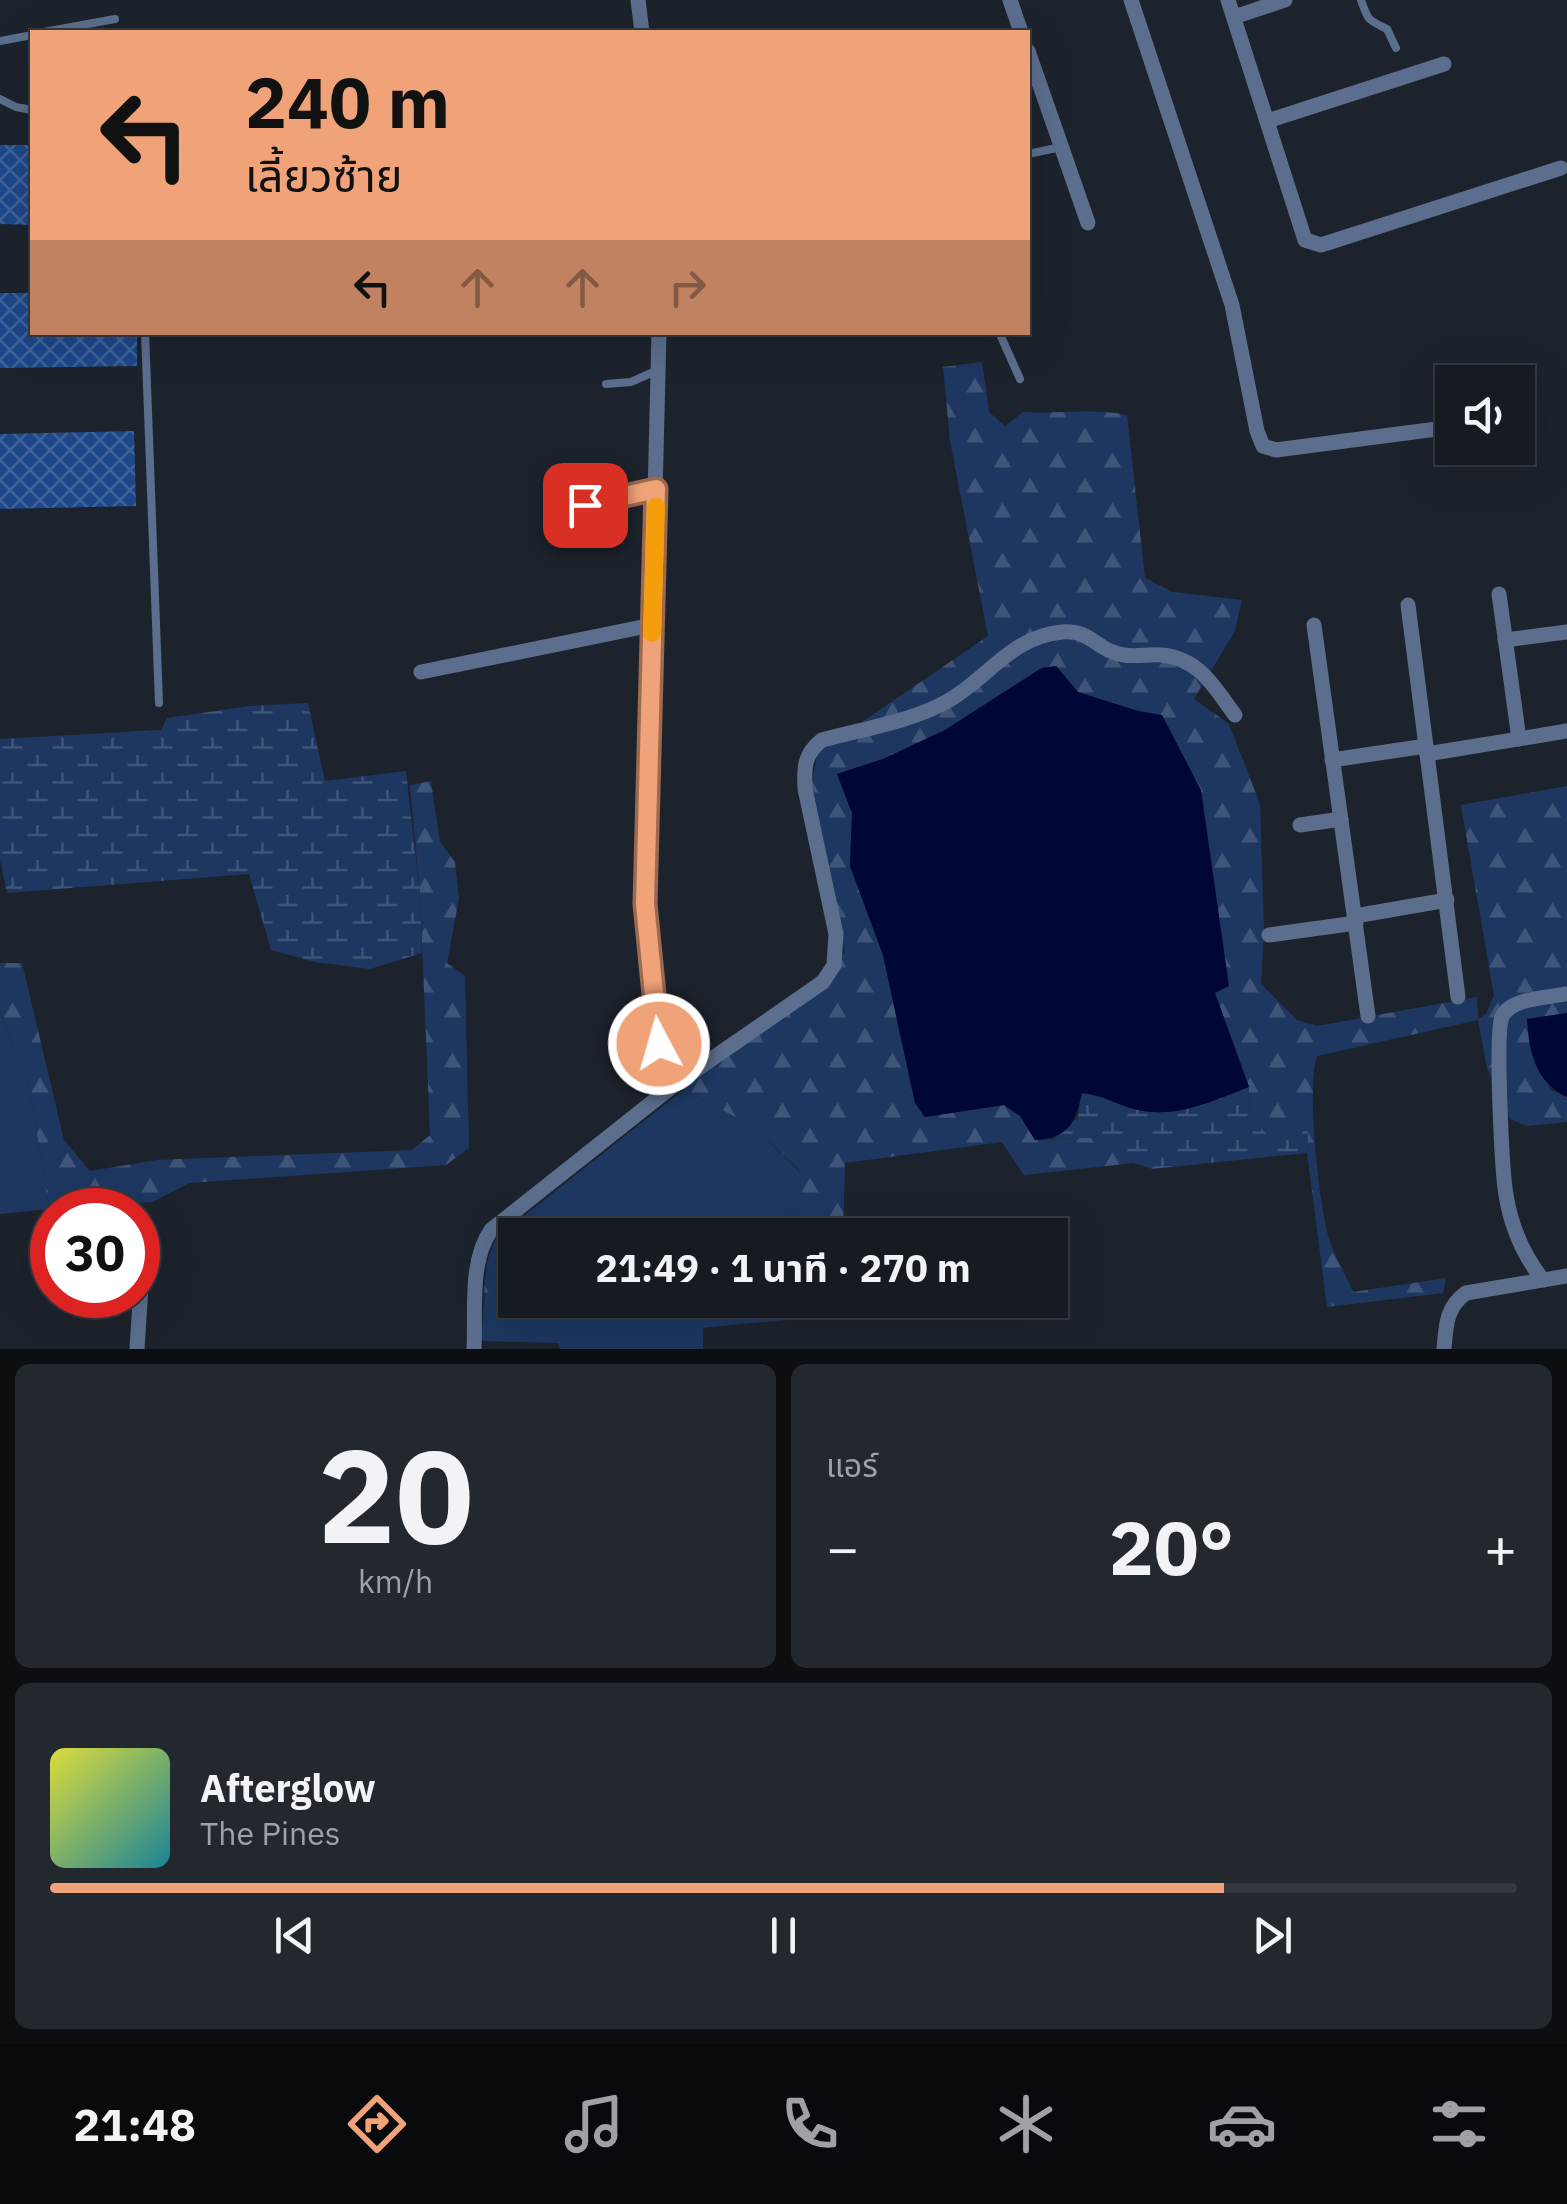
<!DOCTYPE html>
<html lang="th">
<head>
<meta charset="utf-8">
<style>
	body { margin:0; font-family:"IBM Plex Sans","Noto Sans Thai",sans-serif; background:#23272e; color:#f1f3f6; height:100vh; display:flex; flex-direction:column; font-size:38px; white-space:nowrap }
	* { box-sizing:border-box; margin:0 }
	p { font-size:32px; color:#9ea1a5 }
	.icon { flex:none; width:55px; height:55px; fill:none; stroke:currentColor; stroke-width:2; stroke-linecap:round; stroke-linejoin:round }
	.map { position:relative; height:1349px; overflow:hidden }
	.drawer { display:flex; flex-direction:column; gap:15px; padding:15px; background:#0c0e12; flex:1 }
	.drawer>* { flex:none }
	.top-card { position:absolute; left:30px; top:30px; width:1000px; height:305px; border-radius:0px; box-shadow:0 10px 40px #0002,0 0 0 2px #35383f; background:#f0a378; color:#111; overflow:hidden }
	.fabs { position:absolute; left:1435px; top:365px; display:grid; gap:20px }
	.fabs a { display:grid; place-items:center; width:100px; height:100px; border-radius:0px; background:#161a21; box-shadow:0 10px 40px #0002,0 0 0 2px #35383f; font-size:50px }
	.speed { position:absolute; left:30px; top:1188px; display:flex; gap:20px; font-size:50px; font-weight:700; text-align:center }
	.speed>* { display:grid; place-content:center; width:130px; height:130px; border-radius:50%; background:#161a21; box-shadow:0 10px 40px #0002,0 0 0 2px #35383f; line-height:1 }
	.speed .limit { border:15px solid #d22; background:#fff; color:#111 }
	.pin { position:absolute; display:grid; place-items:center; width:85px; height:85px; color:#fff; margin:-42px; border-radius:20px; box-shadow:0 5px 15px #0006 }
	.me { position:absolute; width:110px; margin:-55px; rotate:354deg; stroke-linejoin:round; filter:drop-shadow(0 0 8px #0008) }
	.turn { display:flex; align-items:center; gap:35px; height:210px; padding:0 50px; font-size:45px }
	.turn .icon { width:130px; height:130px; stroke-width:2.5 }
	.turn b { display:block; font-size:70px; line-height:85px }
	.lanes { display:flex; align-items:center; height:95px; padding:0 50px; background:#0003; justify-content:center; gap:50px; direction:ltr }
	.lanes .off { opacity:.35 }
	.big { font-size:75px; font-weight:700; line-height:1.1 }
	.drawer .widget { flex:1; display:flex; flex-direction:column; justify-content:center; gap:15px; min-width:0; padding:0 35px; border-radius:15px; background:#23272e }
	.drawer .dial { align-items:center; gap:0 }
	.dial b { font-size:130px; line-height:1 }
	.song { display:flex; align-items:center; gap:30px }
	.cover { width:120px; height:120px; border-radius:15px; background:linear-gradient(135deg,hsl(60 70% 55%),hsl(190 70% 35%)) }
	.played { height:10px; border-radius:5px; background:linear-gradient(90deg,#f0a378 80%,#35383f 80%) }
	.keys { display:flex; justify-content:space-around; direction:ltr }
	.heat { display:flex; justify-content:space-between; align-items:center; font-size:55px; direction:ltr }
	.drawer .tiles { flex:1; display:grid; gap:15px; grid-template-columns:1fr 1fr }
	.widget:last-child { grid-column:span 2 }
	.trip { position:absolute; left:498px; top:1218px; width:570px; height:100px; border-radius:0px; background:#161a21; box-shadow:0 10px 40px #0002,0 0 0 2px #35383f; font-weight:700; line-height:100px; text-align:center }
	.menu { display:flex; height:160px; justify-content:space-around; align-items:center; background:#090a0d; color:#9ea1a5 }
	.menu .icon { width:70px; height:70px }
	.menu .active { color:#f0a378 }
	.menu b { font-size:45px; color:#f1f3f6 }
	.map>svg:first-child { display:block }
</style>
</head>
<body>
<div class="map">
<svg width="1567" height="1349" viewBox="0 0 1567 1349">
	<defs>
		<pattern id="forest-firs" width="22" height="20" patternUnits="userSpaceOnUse" patternTransform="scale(2.5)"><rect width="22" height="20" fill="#1d3761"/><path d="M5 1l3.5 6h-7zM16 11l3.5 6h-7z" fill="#3e5478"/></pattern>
		<pattern id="wetland-marsh" width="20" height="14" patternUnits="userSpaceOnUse" patternTransform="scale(2.5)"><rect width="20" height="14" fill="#1d3761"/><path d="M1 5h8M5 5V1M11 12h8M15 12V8" fill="none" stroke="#3e5478"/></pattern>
		<pattern id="building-cross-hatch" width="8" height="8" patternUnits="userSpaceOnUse" patternTransform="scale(2.5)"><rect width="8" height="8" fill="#1d4789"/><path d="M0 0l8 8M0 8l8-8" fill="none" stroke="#3e629a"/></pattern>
	</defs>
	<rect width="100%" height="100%" fill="#1d232c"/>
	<g fill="#1d3761">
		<polygon points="0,1010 30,1090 49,1209 0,1214"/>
		<polygon points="683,1090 753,1126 800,1172 792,1214 768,1235 515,1235 515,1300 737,1300 732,1325 703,1328 703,1349 560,1349 558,1343 481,1341 487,1261 496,1238"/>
	</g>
	<g fill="url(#forest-firs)">
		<path d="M982,362L989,412L1005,426L1023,412C1058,414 1093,408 1127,415L1145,578L1173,592L1242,600L1235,631L1194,699L1229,724L1260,804L1264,930L1261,984L1297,1020L1317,1026L1477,997L1478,1019L1486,1014L1494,996L1461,805L1567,786V1013L1528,1019L1550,1090L1567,1097V1122L1527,1126L1510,1119L1487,1068L1478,1020L1317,1056C1306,1088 1319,1208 1330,1242C1336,1259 1346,1275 1353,1292L1446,1278L1443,1293L1327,1307L1307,1153L1308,1123L1272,1139L1248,1116L1249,1087L1215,993L1162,715L1138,711L1078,692L1056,667L1041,668L945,730L883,759L837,774L852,813L850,866L883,955L915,1103L924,1117L1004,1105L1020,1116L1035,1140L1103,1137L1134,1163L1024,1175L1002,1142L845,1163L843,1235H768L792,1214L800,1171L753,1126L683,1090L845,952L810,790L818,752L988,636L950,441L943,367Z"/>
		<polygon points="431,781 440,842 455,862 459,898 447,963 465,976 469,1148 446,1165 189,1183 153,1202 49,1209 30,1090 0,1010 0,963 22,963 64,1140 90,1171 157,1160 412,1150 430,1135 420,895 410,785"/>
		<path d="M523,1214L544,1235H515V1294H484C487,1252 492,1242 523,1214Z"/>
		<polygon points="737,1300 843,1300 843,1307 821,1317 732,1325"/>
	</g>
	<g fill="url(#wetland-marsh)">
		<polygon points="308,703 325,781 406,771 420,895 422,953 370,969 315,962 271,950 249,874 7,893 0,860 0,739 161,730 167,718 250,706"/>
		<path d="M1249,1087L1248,1116L1272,1139L1308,1122L1307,1153L1152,1169L1134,1163L1103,1137L1054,1139L1078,1117L1081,1093C1101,1095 1115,1104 1134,1109C1174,1120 1212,1101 1249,1087Z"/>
	</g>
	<g fill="#000737">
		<path d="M1056,666L1078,692L1138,711L1162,715L1201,790L1229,986L1215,993L1249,1087C1212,1101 1174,1120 1134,1109C1116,1104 1102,1095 1082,1093C1075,1123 1069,1138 1035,1140L1020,1116L1004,1105L925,1117L915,1103L883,955L850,866L852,813L837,774L883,759L945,730L1042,668Z"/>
		<path d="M1567,1013V1097C1535,1082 1529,1052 1527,1019Z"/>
	</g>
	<g fill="url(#building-cross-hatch)">
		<polygon points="0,145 32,145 32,225 0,224"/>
		<polygon points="0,293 32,293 32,332 137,332 137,366 0,368"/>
		<polygon points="134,431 136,506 0,509 0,434"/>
	</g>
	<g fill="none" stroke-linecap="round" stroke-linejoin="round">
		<g stroke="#5b6e8d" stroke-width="8">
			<path d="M1361,0C1369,22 1367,19 1387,29L1396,48"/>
			<polyline points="44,32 115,19"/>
			<polyline points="0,41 32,35"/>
			<polyline points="0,99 16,107 32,110"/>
			<polyline points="1028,154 1061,147"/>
			<polyline points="145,332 159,703"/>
			<polyline points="999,332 1020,379"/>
			<polyline points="606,384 631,382 658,370"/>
			<polyline points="549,513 656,489"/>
		</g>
		<g stroke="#5b6e8d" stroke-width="15">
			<polyline points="638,0 642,32"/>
			<polyline points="1010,0 1021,32"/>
			<polyline points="1131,0 1232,305 1257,431 1263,446 1276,450 1452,427"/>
			<polyline points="1228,0 1305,240 1321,245 1561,168"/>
			<polyline points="1234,17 1285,0"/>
			<polyline points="1028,51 1088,223"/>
			<polyline points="1267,121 1444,64"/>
			<polyline points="659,332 645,904 659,1044 674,1085"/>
			<polyline points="1499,594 1519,739"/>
			<polyline points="1408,605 1458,997"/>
			<polyline points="1314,625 1368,1016"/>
			<polyline points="1505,640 1567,632"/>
			<polyline points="421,672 652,625"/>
			<polyline points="1427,754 1567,731"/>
			<polyline points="1332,760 1426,746"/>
			<polyline points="1300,825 1341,819"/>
			<polyline points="1355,916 1447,900"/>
			<polyline points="1269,935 1356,923"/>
			<path d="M1543,1280C1524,1256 1511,1226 1506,1195C1502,1172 1495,1033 1502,1017C1510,998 1547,998 1565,994"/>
			<polyline points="137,1349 145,1224"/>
			<path d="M474,1349C476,1311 469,1262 491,1230L674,1085L823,982L834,965L836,934L805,789C804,767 804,754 822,740C862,729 910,722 946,702C988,679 1010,637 1062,632C1091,629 1098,652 1124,655C1136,657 1149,654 1162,655C1200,659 1214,687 1235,715"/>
			<path d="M1444,1349C1446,1326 1446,1307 1466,1293L1567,1276"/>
		</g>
	</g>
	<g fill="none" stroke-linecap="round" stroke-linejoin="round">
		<defs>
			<polyline id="route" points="585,505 656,489 645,904 659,1044"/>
		</defs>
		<use href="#route" stroke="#9c6a4e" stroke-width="25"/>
		<use href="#route" stroke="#f0a378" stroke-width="18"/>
		<polyline stroke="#f59e0b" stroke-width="18" points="652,633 656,507"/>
	</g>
</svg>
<div class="fabs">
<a><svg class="icon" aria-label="sound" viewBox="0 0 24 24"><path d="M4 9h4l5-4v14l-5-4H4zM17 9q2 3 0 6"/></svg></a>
</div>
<div class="speed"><div class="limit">30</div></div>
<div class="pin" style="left:585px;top:505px;background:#d93025"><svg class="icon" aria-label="arrive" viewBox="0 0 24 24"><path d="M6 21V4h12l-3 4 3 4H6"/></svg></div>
<svg class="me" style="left:659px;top:1044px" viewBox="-20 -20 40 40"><circle r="17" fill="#f0a378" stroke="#fff" stroke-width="3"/><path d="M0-11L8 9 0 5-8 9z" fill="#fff"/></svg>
<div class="trip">21:49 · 1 นาที · 270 m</div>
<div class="top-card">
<div class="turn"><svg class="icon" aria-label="left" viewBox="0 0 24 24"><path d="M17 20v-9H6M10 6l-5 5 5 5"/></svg><div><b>240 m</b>เลี้ยวซ้าย</div></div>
<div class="lanes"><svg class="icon" aria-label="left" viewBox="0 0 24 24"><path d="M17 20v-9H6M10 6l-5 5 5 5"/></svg><svg class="icon off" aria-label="ahead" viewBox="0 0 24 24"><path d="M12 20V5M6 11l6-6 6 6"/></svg><svg class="icon off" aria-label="ahead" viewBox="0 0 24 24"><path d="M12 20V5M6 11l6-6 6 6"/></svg><svg class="icon off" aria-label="right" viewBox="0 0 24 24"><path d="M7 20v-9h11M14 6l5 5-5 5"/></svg></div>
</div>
</div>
<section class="drawer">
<div class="tiles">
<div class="widget dial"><b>20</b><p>km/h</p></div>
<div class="widget"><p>แอร์</p>
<div class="heat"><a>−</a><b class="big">20°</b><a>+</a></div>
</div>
<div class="widget">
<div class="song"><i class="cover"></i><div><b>Afterglow</b><p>The Pines</p></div></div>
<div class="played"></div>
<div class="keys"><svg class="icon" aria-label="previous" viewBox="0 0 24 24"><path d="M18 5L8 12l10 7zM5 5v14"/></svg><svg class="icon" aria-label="pause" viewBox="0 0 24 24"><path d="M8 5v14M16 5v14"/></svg><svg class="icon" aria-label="next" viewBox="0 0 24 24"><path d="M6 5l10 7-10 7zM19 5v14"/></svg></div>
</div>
</div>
</section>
<nav class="menu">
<b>21:48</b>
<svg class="icon active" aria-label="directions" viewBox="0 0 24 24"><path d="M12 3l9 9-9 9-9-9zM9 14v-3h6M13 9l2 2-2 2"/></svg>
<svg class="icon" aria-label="music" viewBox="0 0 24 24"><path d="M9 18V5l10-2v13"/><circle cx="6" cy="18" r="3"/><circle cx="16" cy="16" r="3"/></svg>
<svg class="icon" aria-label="phone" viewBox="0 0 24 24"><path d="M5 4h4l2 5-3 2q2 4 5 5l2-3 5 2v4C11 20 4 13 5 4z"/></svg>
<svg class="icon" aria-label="climate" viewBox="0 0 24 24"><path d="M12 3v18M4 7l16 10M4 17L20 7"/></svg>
<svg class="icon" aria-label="car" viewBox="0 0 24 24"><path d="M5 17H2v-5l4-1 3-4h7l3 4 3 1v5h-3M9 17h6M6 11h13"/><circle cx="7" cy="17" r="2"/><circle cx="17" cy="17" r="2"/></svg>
<svg class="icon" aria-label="filters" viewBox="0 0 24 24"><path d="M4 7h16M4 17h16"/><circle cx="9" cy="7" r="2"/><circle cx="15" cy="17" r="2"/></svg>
</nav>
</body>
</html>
